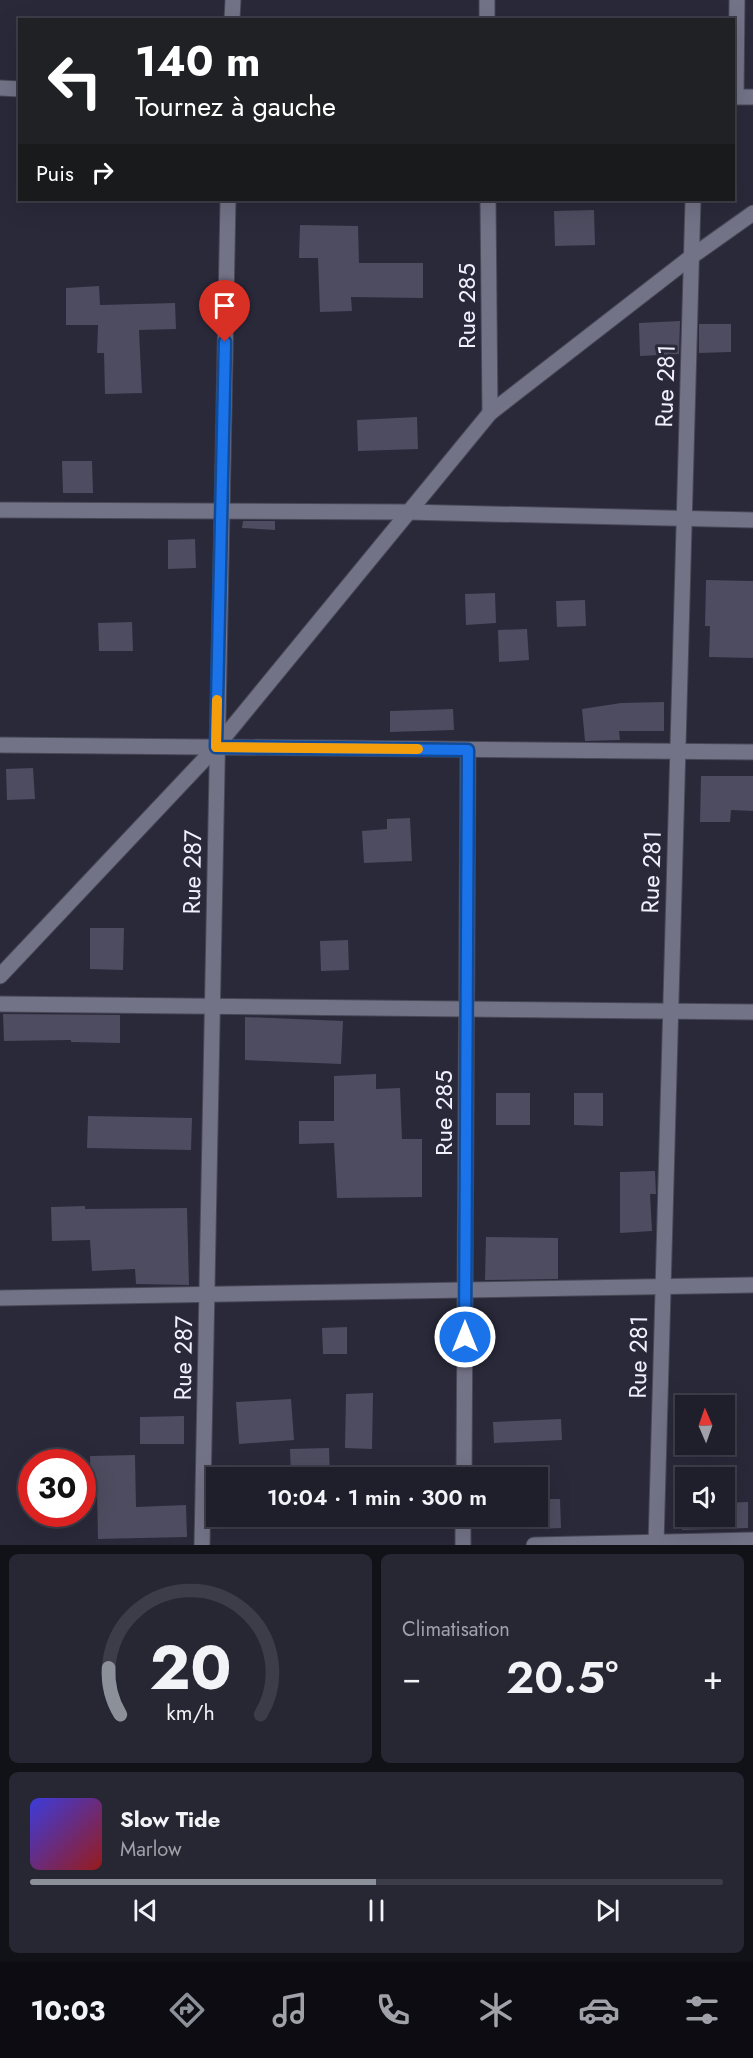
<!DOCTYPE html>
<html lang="fr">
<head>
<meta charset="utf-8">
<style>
	body { margin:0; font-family:Jost,sans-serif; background:#272734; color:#f1f3f6; height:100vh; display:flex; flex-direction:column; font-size:22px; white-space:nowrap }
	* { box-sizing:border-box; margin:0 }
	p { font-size:20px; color:#a1a2a9 }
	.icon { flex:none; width:33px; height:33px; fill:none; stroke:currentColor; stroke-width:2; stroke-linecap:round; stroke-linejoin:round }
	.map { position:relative; height:1545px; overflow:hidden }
	.panel { display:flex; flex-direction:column; gap:9px; padding:9px; background:#111118; flex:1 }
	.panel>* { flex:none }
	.top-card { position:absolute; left:18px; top:18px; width:717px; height:183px; border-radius:0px; box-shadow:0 6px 24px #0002,0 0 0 2px #3c3d48; background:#202124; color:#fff; overflow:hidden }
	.needle { width:39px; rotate:358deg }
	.fabs { position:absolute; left:675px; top:1395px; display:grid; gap:12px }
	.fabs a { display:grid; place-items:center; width:60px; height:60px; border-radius:0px; background:#1f1f2c; box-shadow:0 6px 24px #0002,0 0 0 2px #3c3d48; font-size:30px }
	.speed { position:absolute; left:18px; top:1449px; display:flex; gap:12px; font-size:30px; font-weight:700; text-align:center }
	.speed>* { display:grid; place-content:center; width:78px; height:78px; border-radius:50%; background:#1f1f2c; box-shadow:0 6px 24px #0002,0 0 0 2px #3c3d48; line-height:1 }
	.speed .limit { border:9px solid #d22; background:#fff; color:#111 }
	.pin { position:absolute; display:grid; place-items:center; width:51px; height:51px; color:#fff; margin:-62px -26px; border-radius:50% 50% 50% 0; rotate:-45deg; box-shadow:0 0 6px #0007 }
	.pin .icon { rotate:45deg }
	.me { position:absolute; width:66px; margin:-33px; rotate:0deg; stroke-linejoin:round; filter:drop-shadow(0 0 4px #0008) }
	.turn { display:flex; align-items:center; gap:21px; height:126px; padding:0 18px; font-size:27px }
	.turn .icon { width:78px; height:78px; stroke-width:2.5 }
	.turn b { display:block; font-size:42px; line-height:51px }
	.then { display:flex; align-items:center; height:57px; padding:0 18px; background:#0003; gap:12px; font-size:22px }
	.big { font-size:45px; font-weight:600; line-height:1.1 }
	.panel .card { flex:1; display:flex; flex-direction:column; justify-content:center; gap:9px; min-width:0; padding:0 21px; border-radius:9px; background:#272734 }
	.panel .dial { align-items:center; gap:0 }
	.dial svg { height:156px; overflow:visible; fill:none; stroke:#3c3d48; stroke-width:7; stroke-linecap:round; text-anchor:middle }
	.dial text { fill:#f1f3f6; stroke:none }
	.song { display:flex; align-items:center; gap:18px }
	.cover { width:72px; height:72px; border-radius:9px; background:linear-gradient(135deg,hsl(240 70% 55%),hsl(0 70% 35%)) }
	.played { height:6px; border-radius:3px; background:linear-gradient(90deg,#8c9099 50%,#3c3d48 50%) }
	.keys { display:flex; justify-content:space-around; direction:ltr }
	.heat { display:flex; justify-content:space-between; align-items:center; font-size:33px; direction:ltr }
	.panel .tiles { flex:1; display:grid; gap:9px; grid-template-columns:1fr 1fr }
	.card:last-child { grid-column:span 2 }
	.trip { position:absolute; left:206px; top:1467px; width:342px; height:60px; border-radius:0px; background:#1f1f2c; box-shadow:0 6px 24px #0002,0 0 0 2px #3c3d48; font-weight:600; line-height:60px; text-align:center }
	.dock { display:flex; height:96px; justify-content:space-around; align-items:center; background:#0c0c12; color:#a1a2a9 }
	.dock .icon { width:42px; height:42px }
	.dock .active { color:#8c9099 }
	.dock b { font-size:27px; color:#f1f3f6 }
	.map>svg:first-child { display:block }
</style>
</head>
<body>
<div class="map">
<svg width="753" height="1545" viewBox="0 0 753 1545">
	<rect width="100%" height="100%" fill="#29293a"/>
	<g fill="#4d4c60">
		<polygon points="594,210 595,245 555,246 554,211"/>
		<polygon points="300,225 358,226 359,263 423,263 423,298 351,297 352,311 320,312 318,258 299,258"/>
		<polygon points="99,286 100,305 175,303 176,329 139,330 142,393 105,394 104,353 97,353 98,325 66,325 66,288"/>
		<polygon points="680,321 679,354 640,356 639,323"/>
		<polygon points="699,324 731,324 731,352 699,353"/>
		<polygon points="417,417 418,449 358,451 357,420"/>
		<polygon points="62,461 92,461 93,493 63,493"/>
		<polygon points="243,521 275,521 275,530 242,528"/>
		<polygon points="195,539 196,568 168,569 168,540"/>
		<polygon points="706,580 753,581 753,658 709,657 710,626 705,626"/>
		<polygon points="495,593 496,623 466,625 465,594"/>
		<polygon points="585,600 586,626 557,627 556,601"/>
		<polygon points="132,622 133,651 99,651 98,623"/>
		<polygon points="527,629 529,660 499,662 498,630"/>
		<polygon points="664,702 664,731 619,731 620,740 585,741 582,709 621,703"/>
		<polygon points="453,709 454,730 390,732 390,711"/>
		<polygon points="33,768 35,799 7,800 6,769"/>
		<polygon points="701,776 753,776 753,811 731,810 730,822 700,822"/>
		<polygon points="410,818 412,861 364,863 362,831 387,829 387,819"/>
		<polygon points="90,928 124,928 123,970 90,969"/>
		<polygon points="348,940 349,970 321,971 320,941"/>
		<polygon points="3,1014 120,1015 120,1043 71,1042 71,1040 4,1041"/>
		<polygon points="245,1017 343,1021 341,1064 245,1060"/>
		<polygon points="376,1074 376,1089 400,1088 402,1139 422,1139 422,1197 337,1198 334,1143 299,1144 299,1121 334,1121 334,1076"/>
		<rect x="496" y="1093" width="34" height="32"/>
		<polygon points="574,1093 603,1093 603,1126 574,1125"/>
		<polygon points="88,1116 192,1118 191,1150 87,1148"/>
		<polygon points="655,1171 656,1194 650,1194 652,1231 620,1233 620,1172"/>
		<polygon points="85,1206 85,1209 187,1208 189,1285 136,1284 135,1269 92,1271 90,1240 52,1241 51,1207"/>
		<polygon points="486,1237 558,1238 558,1279 485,1280"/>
		<polygon points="347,1327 347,1354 323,1354 322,1328"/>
		<polygon points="373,1393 372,1449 345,1448 346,1394"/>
		<polygon points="291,1399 294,1440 239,1444 236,1402"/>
		<polygon points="184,1416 184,1444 140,1444 140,1417"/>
		<polygon points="561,1419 562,1440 494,1443 493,1422"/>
		<polygon points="329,1448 330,1478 291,1478 290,1449"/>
		<polygon points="135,1455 136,1507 186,1505 187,1537 98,1539 97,1488 91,1489 90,1456"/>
		<polygon points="537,1499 560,1499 561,1528 537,1529"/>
		<polygon points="748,1502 748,1528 682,1530 681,1503 686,1503 686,1516 724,1516 724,1503"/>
	</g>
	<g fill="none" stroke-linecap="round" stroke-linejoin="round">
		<defs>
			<g id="street">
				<polyline points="487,0 487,20"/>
				<polyline points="232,20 233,0"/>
				<polyline points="0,88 20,89"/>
				<polyline points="734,97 753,97"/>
				<polyline points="736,97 737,0"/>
				<polyline points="488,200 490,413"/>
				<polyline points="0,510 407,512 753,520"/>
				<polyline points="0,745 753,752"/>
				<polyline points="0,976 216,747 490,413 691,257 753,213"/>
				<polyline points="0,1004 753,1012"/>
				<polyline points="0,1298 753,1285"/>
				<polyline points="464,1478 468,750"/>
				<polyline points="202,1545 228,200"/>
				<polyline points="463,1545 463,1516"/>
				<polyline points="534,1545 753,1540"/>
				<polyline points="656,1545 693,200"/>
			</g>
		</defs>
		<use href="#street" stroke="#474756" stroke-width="17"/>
		<use href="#street" stroke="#737388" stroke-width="15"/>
	</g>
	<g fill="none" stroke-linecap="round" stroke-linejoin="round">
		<defs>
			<polyline id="route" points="225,342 216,747 468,750 465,1337"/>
		</defs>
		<use href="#route" stroke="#114b97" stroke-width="15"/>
		<use href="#route" stroke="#1a73e8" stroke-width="10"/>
		<polyline stroke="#f59e0b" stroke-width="10" points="217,700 216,747 418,749"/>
	</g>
	<g text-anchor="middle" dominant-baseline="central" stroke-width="6" stroke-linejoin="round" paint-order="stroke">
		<g font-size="24" fill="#f0f1fc" stroke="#29293a">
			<text transform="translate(466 306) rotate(-90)">Rue 285</text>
			<text transform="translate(665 386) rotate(-88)">Rue 281</text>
			<text transform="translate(192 872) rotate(-89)">Rue 287</text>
			<text transform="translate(651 872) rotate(-88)">Rue 281</text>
			<text transform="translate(443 1113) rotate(-90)">Rue 285</text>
			<text transform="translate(638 1357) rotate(-89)">Rue 281</text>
			<text transform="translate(183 1358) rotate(-89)">Rue 287</text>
		</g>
	</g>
</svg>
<div class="fabs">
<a><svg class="needle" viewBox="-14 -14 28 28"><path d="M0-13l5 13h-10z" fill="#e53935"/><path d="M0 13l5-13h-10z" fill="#a1a2a9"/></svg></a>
<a><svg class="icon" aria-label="sound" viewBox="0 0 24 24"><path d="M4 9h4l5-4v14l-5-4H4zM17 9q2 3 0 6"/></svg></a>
</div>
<div class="speed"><div class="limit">30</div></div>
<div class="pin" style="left:225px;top:342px;background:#d93025"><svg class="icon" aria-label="arrive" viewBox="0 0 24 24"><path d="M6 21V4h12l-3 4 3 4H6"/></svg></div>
<svg class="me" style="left:465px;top:1337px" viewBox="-20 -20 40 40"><circle r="17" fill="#1a73e8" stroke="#fff" stroke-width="3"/><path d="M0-11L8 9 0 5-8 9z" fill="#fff"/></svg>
<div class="trip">10:04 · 1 min · 300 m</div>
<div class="top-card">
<div class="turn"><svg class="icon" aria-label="left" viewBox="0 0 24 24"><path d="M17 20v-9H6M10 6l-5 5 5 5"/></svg><div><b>140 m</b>Tournez à gauche</div></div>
<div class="then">Puis<svg class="icon" aria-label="right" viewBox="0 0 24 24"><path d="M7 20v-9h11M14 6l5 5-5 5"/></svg></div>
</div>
</div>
<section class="panel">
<div class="tiles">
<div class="card dial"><svg viewBox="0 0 100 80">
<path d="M14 69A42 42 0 1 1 86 69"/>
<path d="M14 69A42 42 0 0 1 8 45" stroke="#8c9099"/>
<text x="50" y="56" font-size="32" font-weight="700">20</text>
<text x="50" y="72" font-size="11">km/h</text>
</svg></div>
<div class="card"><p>Climatisation</p>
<div class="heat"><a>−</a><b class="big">20.5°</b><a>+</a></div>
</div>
<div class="card">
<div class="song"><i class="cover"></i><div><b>Slow Tide</b><p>Marlow</p></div></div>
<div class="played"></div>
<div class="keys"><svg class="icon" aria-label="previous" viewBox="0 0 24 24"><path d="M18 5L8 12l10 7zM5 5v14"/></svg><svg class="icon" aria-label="pause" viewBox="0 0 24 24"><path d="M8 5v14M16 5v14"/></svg><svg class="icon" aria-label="next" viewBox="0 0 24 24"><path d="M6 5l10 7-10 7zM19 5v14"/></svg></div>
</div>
</div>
</section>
<nav class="dock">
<b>10:03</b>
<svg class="icon active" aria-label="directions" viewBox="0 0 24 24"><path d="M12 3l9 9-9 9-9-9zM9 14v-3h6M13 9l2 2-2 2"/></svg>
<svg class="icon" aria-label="music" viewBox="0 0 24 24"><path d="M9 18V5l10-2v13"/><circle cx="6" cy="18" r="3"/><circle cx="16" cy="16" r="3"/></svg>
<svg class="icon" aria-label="phone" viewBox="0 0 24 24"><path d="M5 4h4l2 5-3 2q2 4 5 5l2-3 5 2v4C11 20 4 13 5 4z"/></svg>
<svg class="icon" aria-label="climate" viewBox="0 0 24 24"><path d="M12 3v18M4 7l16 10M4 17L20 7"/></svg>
<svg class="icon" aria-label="car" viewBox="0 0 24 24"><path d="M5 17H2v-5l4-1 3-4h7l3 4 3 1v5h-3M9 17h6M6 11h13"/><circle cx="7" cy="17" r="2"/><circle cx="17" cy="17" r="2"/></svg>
<svg class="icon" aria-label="filters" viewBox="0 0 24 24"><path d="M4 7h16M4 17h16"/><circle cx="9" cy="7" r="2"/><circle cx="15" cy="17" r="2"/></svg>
</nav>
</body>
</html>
